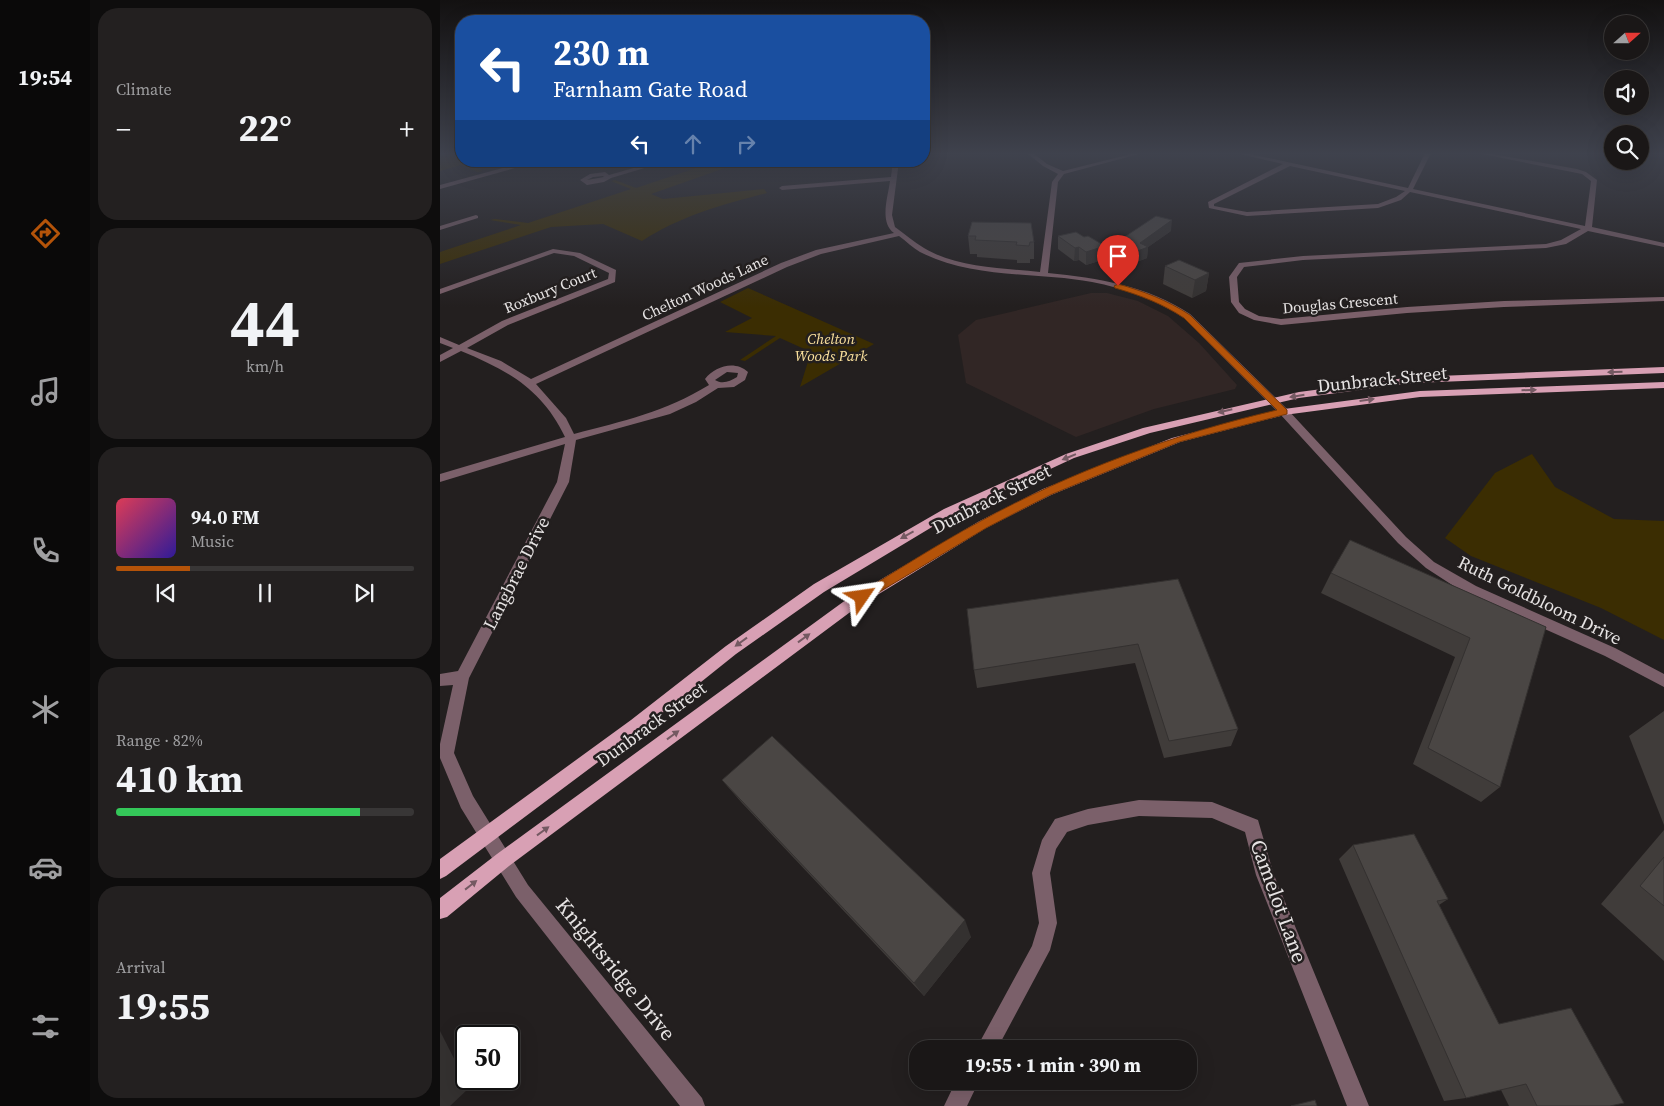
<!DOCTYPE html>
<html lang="en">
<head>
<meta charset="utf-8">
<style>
	body { margin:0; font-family:"Source Serif 4",serif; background:#232020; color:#f1f3f6; height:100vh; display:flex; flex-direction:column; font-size:19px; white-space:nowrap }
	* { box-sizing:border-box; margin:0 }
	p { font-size:16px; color:#9f9fa1 }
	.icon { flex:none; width:28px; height:28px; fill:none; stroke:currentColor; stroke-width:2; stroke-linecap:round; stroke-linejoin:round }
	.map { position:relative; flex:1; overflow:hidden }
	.sheet { display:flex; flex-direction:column; gap:8px; padding:8px; background:#0e0d0d; width:350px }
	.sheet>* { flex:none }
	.hud { position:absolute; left:15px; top:15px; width:475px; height:152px; border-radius:20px; box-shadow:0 5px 20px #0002,0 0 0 1px #383636; background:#1a4fa0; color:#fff; overflow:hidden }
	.needle { width:32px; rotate:69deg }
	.tools { position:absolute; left:1164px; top:15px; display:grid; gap:10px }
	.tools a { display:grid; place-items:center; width:45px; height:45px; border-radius:50%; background:#1a1717; box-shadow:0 5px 20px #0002,0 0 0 1px #383636; font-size:25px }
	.speed { position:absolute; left:15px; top:1025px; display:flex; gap:10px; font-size:25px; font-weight:700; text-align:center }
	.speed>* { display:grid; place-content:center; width:65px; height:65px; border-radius:50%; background:#1a1717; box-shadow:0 5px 20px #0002,0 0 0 1px #383636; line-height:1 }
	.speed .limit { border:2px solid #111; border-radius:8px; background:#fff; color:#111 }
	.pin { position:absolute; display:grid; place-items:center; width:42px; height:42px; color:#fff; margin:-51px -21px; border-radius:50% 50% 50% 0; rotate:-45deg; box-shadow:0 0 5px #0007 }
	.pin .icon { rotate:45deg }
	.me { position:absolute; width:55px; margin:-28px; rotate:58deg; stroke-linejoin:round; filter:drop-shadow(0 0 4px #0008) }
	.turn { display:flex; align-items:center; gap:18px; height:105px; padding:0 15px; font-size:22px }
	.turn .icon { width:65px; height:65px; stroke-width:2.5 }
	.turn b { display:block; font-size:35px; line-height:42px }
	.lanes { display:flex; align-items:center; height:48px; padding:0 15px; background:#0003; justify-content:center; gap:25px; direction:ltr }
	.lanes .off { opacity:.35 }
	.big { font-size:38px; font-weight:700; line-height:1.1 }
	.sheet .card { flex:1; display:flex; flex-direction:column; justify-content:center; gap:8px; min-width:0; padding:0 18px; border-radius:20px; background:#232020 }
	.sheet .dial { align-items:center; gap:0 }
	.dial b { font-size:65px; line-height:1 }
	.song { display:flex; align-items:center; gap:15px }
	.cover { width:60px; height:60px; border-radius:8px; background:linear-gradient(135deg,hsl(350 70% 55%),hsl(250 70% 35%)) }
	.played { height:5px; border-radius:2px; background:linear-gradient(90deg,#b45309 25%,#383636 25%) }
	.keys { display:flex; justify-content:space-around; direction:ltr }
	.heat { display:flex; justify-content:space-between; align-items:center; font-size:28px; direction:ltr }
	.charge { height:8px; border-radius:4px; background:linear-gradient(90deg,#34c759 82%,#383636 0) }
	.trip { position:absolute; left:469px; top:1040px; width:288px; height:50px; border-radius:20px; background:#1a1717; box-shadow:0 5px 20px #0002,0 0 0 1px #383636; font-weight:700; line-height:50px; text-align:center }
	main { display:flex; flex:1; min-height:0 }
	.dock { display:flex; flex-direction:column; width:90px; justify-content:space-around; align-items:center; background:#0a0909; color:#9f9fa1 }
	.dock .icon { width:35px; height:35px }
	.dock .active { color:#b45309 }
	.dock b { font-size:22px; color:#f1f3f6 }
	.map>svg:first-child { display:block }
</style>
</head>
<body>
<main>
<nav class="dock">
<b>19:54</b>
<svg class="icon active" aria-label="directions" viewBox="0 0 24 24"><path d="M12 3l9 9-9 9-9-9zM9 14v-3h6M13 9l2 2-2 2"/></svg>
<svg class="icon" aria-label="music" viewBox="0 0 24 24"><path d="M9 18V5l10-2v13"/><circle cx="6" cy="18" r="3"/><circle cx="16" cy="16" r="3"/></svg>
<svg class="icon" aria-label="phone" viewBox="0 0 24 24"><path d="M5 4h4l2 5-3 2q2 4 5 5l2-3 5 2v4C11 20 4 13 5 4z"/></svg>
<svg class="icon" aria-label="climate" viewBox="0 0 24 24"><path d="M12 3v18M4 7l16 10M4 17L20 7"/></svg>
<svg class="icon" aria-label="car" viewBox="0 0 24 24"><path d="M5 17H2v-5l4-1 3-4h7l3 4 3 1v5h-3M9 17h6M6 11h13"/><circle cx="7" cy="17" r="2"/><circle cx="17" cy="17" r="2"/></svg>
<svg class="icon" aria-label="filters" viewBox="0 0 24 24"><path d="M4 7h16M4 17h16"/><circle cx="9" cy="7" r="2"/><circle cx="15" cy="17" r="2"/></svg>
</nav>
<section class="sheet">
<div class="card"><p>Climate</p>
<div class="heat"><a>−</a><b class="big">22°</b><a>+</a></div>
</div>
<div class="card dial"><b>44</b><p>km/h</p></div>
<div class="card">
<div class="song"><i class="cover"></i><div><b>94.0 FM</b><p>Music</p></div></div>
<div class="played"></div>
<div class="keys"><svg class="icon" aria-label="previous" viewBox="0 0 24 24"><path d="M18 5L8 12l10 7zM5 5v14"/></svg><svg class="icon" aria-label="pause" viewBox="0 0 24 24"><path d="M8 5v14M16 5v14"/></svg><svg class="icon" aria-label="next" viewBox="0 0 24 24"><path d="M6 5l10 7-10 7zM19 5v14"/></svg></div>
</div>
<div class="card"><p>Range · 82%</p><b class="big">410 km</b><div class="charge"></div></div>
<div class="card"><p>Arrival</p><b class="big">19:55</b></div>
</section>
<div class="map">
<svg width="1224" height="1106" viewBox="0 0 1224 1106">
	<rect width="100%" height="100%" fill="#231f1f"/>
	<polygon fill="#312625" points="651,293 667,293 698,301 728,316 759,343 797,385 795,389 714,409 636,437 526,383 518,335 536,320"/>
	<g fill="#3b2d02">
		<polygon points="0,153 21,153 21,161 34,161 26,164 43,171 38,172 21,165 0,171"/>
		<path d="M277,161H305L211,194L223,199L324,189L327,193C284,204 240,216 202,241L163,224L111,227L0,264V252L81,225L50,220L55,219L88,223L191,189L171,181L175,180L196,188Z"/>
		<polygon points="308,288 434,344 360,387 371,352 340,338 305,361 300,360 336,336 285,332 312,318 280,302"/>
		<polygon points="1092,454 1115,487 1174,519 1224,521 1224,640 1161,608 1031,556 1005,538 1055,473"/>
	</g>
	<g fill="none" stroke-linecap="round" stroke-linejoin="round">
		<g fill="#7b606a" fill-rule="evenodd">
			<path d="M587,153H593L607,164L623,171L695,153H703L624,174L618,182L608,273C658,278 708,286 750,314L848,410L966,537L994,562L1036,586L1175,648L1224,674V687L1165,656L1026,594L986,568L958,543L840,414L744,318C717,300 684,288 652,282C596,272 533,279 480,252C473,248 466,241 459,236L381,254L347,267L96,384L126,418L134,434C183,421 225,412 269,385L265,379C275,366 295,360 308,372L305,380L294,387L278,388L256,402L230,414L136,440L129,482L29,678L14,753L33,796L88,885L262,1098L265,1106H240L76,897L21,808L0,758V744L13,685L0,686V674L18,671L117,482L125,444L0,482V474L125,437C102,389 67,370 21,351L0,362V355L13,348L0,343V337L19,345L62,321L168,279L169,273L134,256L114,253L0,294V289L113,249L140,253L176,270L175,282L68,325L27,348L61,361L91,379L341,263L376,250L454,233C439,222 448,197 450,181L342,190L339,188L342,186L451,177L453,161H459L452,215L455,227C465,234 474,242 484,248C517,268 563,268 600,272L612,182L618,174L603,166ZM287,372L298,373L297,377C290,381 283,385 275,380Z"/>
			<path d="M796,153H805L968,188L985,153H991L973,189L1145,226L1151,181L1142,174L1037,153H1047L1137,169L1146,172L1157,180L1152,227L1224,243V247L1148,231L1126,244L1106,248L863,260L804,267L797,277L799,302L805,309L819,316L841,319L967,307L1064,301L1224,297V301L1064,307L967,313L841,325L814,320L799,313L791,302L789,277L799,263L863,256L1106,244L1121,240L1141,229L970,192L961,200L938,208L807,216L769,208L768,202L843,164ZM850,166L965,191L956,197L938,204L807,212L774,206V204Z"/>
			<polygon points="89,161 100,161 0,189 0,185"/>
			<path d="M218,161H228L171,178L164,182L147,185L140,180L150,174L165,172L169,175ZM163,176L164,177L147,180L153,177Z"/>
			<polygon points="36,215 38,216 38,218 0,230 0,226"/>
			<polygon points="699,800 772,802 818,820 834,875 929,1106 907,1106 816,875 805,832 772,818 699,816 648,825 627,832 616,849 610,873 617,923 610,950 557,1049 536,1049 592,946 599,923 592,873 602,840 615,819 648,809"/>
			<polygon points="516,1081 539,1081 527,1106 504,1106"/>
		</g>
		<g fill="#d8a0b4" fill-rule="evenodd">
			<polygon points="1224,367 1224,373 973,383 859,398 710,433 634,458 512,515 384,592 296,654 201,730 6,876 0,879 0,859 191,720 286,646 374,584 504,509 626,454 703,428 859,392 973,377"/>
			<polygon points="1224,382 1224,388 980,397 844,415 740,442 611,495 546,528 413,610 69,866 7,917 0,919 0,898 57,854 403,602 538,522 603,489 732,438 844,409 980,391"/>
		</g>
	</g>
	<g fill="#403c3a">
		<polygon points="532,222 594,242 594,259 590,259 590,263 577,263 577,260 537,257 537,254 530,254 528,236"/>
		<polygon points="731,231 708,247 707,258 676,270 662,263 662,260 646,265 639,260 634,261 618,249 618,236 644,237 665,246 665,250"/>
		<polygon points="725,266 769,273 766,291 752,298 723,284"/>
		<polygon points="891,573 1106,627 1060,787 1041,802 973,764 1015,657 881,593"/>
		<polygon points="738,579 798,729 791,746 724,758 695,663 537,688 534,670"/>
		<polygon points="1224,711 1224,825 1189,736"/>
		<polygon points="282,780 531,937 484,996 302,803"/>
		<polygon points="1224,830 1224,961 1161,904"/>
		<polygon points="913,845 1008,899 999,905 1059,1024 1170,1106 1069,1106 1061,1090 1026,1098 1004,1101 899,859"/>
	</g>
	<g fill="#343130">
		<polygon points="732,220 731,231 708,247 707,258 676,270 677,259"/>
		<polygon points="665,246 665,253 662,252 662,260 646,265 646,252"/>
		<polygon points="639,247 639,260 634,261 635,248"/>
		<polygon points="769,273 766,291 752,298 755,280"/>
		<polygon points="525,920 531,937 484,996 474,983"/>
		<polygon points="0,1031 29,1088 10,1106 0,1106"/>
	</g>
	<g fill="#4a4644" stroke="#343130">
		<polygon points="716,216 732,220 700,243 708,247 677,259 662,252"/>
		<polygon points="532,222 591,223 594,242 590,242 589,246 576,245 577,242 535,240 536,236 528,236"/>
		<polygon points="636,232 644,237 648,236 665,246 646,252 639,247 635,248 618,236"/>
		<polygon points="739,260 769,273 755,280 725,266"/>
		<polygon points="910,540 1106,627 1060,787 988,748 1030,638 891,573"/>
		<polygon points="738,579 798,729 729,741 698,644 534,670 527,609"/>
		<polygon points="332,736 525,920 474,983 282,780"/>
		<polygon points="974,834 1008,899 997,901 1059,1024 1131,1008 1184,1103 1170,1106 1097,1106 1086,1084 1026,1098 913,845"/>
		<polygon points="1224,857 1224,906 1200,886"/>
		<polygon points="875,1100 877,1106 851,1106"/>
	</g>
	<defs><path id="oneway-solid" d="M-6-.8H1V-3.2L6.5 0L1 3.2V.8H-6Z" transform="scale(1.25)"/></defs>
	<g fill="#745962">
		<use href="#oneway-solid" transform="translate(1175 372) rotate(178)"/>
		<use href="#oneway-solid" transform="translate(1089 390) rotate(-2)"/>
		<use href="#oneway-solid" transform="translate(857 396) rotate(171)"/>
		<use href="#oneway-solid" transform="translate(927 400) rotate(-8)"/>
		<use href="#oneway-solid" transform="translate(785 411) rotate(167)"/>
		<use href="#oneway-solid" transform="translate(629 457) rotate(158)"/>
		<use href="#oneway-solid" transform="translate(467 535) rotate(151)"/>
		<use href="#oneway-solid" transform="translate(364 638) rotate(-36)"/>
		<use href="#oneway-solid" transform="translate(301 642) rotate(144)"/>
		<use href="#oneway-solid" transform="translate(233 735) rotate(-36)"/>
		<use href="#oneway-solid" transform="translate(103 831) rotate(-36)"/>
		<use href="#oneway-solid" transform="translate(31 885) rotate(-38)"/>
	</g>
	<linearGradient id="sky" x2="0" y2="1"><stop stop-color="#131111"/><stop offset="0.5" stop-color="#3f424d"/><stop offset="1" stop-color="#3f424d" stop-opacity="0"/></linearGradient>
	<rect width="1224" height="307" fill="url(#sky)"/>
	<path fill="#b45309" stroke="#753606" d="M678,284C703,291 727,300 750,315L847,410V414L739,442L610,495L546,528L426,600H418L416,597L418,594C458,570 498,544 539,522C632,471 734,434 837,410L744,318C723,304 700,295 675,288L674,286Z"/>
	<g text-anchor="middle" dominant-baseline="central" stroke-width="5" stroke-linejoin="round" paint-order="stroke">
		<g font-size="15" fill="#e6e3e3" stroke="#231f1f">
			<text transform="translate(265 287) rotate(-25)">Chelton Woods Lane</text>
			<text transform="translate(110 290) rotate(-22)">Roxbury Court</text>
			<text transform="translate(900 303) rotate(-5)">Douglas Crescent</text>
		</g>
		<g font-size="15" font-style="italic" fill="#fae09c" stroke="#231f1f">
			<text x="391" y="338">Chelton<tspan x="391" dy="17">Woods Park</tspan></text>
		</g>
		<g font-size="18" fill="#e6e3e3" stroke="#231f1f">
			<text transform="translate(942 379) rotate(-6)">Dunbrack Street</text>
			<text transform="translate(551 499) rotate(-27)">Dunbrack Street</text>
			<text transform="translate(76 573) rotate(-63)">Langbrae Drive</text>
			<text transform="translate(1100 600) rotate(26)">Ruth Goldbloom Drive</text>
			<text transform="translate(211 724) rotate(-36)">Dunbrack Street</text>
		</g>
		<g font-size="21" fill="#e6e3e3" stroke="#231f1f">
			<text transform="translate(839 901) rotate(70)">Camelot Lane</text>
			<text transform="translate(176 969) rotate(51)">Knightsridge Drive</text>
		</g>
	</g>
</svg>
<div class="tools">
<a><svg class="needle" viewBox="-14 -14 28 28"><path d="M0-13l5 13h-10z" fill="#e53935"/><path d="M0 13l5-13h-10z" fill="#9f9fa1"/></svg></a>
<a><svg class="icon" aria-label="sound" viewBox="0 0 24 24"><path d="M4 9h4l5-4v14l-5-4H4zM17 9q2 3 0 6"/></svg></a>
<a><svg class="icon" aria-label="search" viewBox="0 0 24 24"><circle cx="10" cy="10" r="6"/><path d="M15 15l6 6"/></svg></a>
</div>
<div class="speed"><div class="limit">50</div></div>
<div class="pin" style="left:678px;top:286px;background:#d93025"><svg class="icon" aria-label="arrive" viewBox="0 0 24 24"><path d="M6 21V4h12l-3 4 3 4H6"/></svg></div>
<svg class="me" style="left:422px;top:597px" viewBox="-20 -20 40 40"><path d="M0-17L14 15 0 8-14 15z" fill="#b45309" stroke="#fff" stroke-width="4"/></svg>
<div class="trip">19:55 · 1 min · 390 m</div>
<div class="hud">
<div class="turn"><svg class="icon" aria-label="left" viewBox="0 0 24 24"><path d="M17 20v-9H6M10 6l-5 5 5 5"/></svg><div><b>230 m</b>Farnham Gate Road</div></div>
<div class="lanes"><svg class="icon" aria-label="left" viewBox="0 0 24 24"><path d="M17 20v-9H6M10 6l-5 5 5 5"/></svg><svg class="icon off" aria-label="ahead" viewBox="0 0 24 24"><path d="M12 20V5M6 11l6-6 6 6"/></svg><svg class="icon off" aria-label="right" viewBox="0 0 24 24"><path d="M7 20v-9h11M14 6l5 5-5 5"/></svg></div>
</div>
</div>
</main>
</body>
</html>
